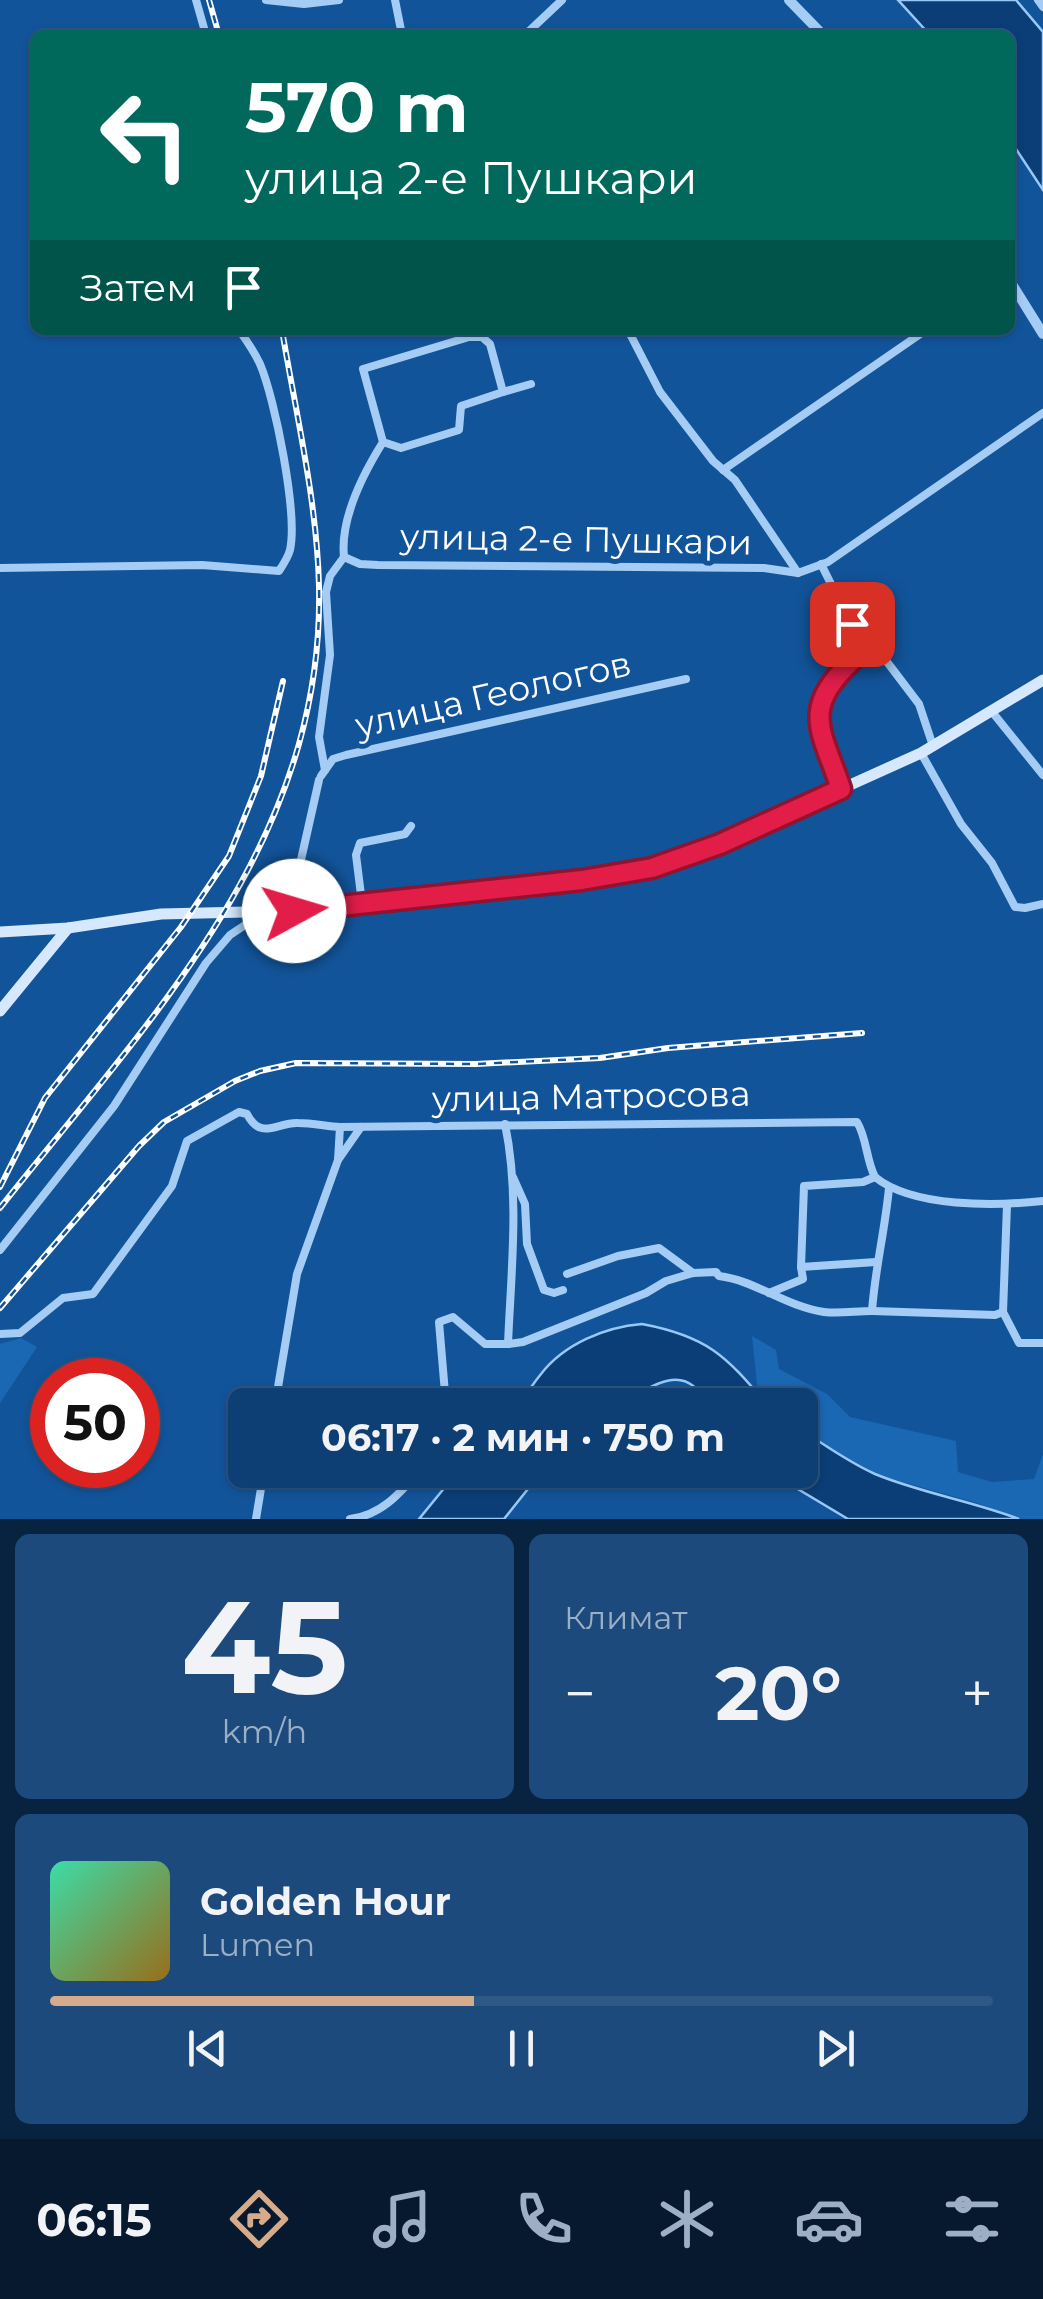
<!DOCTYPE html>
<html lang="ru">
<head>
<meta charset="utf-8">
<style>
	body { margin:0; font-family:Montserrat,sans-serif; background:#1c4a7c; color:#f1f3f6; height:100vh; display:flex; flex-direction:column; font-size:38px; white-space:nowrap }
	* { box-sizing:border-box; margin:0 }
	p { font-size:32px; color:#9bafc5 }
	.icon { flex:none; width:55px; height:55px; fill:none; stroke:currentColor; stroke-width:2; stroke-linecap:round; stroke-linejoin:round }
	.map { position:relative; height:1519px; overflow:hidden }
	.drawer { display:flex; flex-direction:column; gap:15px; padding:15px; background:#082340; flex:1 }
	.drawer>* { flex:none }
	.guide { position:absolute; left:30px; top:30px; width:985px; height:305px; border-radius:15px; box-shadow:0 2px 8px #0004,0 0 0 2px #2e5886; background:#00695c; color:#fff; overflow:hidden }
	.speed { position:absolute; left:30px; top:1358px; display:flex; gap:20px; font-size:50px; font-weight:700; text-align:center }
	.speed>* { display:grid; place-content:center; width:130px; height:130px; border-radius:50%; background:#0e3f74; box-shadow:0 2px 8px #0004,0 0 0 2px #2e5886; line-height:1 }
	.speed .limit { border:15px solid #d22; background:#fff; color:#111 }
	.pin { position:absolute; display:grid; place-items:center; width:85px; height:85px; color:#fff; margin:-42px; border-radius:20px; box-shadow:0 5px 15px #0006 }
	.me { position:absolute; width:110px; margin:-55px; rotate:84deg; stroke-linejoin:round; filter:drop-shadow(0 0 8px #0008) }
	.turn { display:flex; align-items:center; gap:35px; height:210px; padding:0 50px; font-size:45px }
	.turn .icon { width:130px; height:130px; stroke-width:2.5 }
	.turn b { display:block; font-size:70px; line-height:85px }
	.then { display:flex; align-items:center; height:95px; padding:0 50px; background:#0003; gap:20px; font-size:38px }
	.big { font-size:75px; font-weight:700; line-height:1.1 }
	.drawer .tile { flex:1; display:flex; flex-direction:column; justify-content:center; gap:15px; min-width:0; padding:0 35px; border-radius:15px; background:#1c4a7c }
	.drawer .dial { align-items:center; gap:0 }
	.dial b { font-size:130px; line-height:1 }
	.song { display:flex; align-items:center; gap:30px }
	.cover { width:120px; height:120px; border-radius:15px; background:linear-gradient(135deg,hsl(160 70% 55%),hsl(40 70% 35%)) }
	.played { height:10px; border-radius:5px; background:linear-gradient(90deg,#d6ab8b 45%,#2e5886 45%) }
	.keys { display:flex; justify-content:space-around; direction:ltr }
	.heat { display:flex; justify-content:space-between; align-items:center; font-size:55px; direction:ltr }
	.drawer .tiles { flex:1; display:grid; gap:15px; grid-template-columns:1fr 1fr }
	.tile:last-child { grid-column:span 2 }
	.trip { position:absolute; left:228px; top:1388px; width:590px; height:100px; border-radius:15px; background:#0e3f74; box-shadow:0 2px 8px #0004,0 0 0 2px #2e5886; font-weight:700; line-height:100px; text-align:center }
	.tabs { display:flex; height:160px; justify-content:space-around; align-items:center; background:#06192e; color:#9bafc5 }
	.tabs .icon { width:70px; height:70px }
	.tabs .current { color:#d6ab8b }
	.tabs b { font-size:45px; color:#f1f3f6 }
	.map>svg:first-child { display:block }
</style>
</head>
<body>
<div class="map">
<svg width="1043" height="1519" viewBox="0 0 1043 1519">
	<rect width="100%" height="100%" fill="#12549a"/>
	<g fill="#1a67b4">
		<polygon points="752,1336 776,1350 779,1369 827,1394 850,1417 956,1441 958,1472 992,1482 1034,1479 1043,1454 1043,1519 1019,1519 977,1503 878,1475 848,1462 800,1429 800,1405 767,1405 758,1394"/>
		<polygon points="21,1338 37,1347 0,1403 0,1344"/>
	</g>
	<g fill="#0b3e76" stroke="#97c8f7" stroke-width="2.5">
		<polygon points="898,0 1016,0 1043,32 1043,190 1010,140 1010,35 930,35"/>
		<path d="M642,1324C706,1336 726,1355 767,1405H708C681,1353 646,1396 611,1405C591,1410 538,1405 515,1405C526,1396 532,1385 541,1374C564,1344 605,1327 642,1324Z"/>
		<path d="M800,1429C825,1445 848,1462 875,1474C921,1493 972,1501 1019,1519H848L766,1470H800Z"/>
		<polygon points="459,1470 543,1470 504,1519 419,1519"/>
	</g>
	<g fill="none" stroke-linecap="round" stroke-linejoin="round">
		<g stroke="#a5ccf4" stroke-width="8">
			<polyline points="196,0 206,35"/>
			<polyline points="266,0 304,4 339,0"/>
			<polyline points="395,0 402,35"/>
			<polyline points="1038,0 1043,7"/>
			<polyline points="525,35 562,0"/>
			<polyline points="628,330 660,392 713,461 735,480 798,573"/>
			<polyline points="503,392 531,384"/>
			<polyline points="723,470 926,330"/>
			<polyline points="344,557 360,564 378,565 764,568 798,573 828,562 1043,413"/>
			<path d="M344,557C340,519 363,474 383,442L363,369L469,337H482L490,344L503,392L461,406L459,430L401,448L383,442"/>
			<path d="M821,564L839,600L856,621L849,627L851,662C800,708 824,734 841,789"/>
			<path d="M0,568L202,565L279,571C283,565 288,557 290,550C298,514 275,399 260,364C254,351 247,341 239,330"/>
			<polyline points="856,621 919,704 933,746"/>
			<polyline points="993,713 1043,775"/>
			<polyline points="921,753 961,824 992,863 1015,907 1025,908 1043,904"/>
			<polyline points="325,770 319,737 330,655 326,592 330,576 344,557"/>
			<polyline points="321,776 333,759 346,755 686,679"/>
			<polyline points="362,903 356,855 360,843 405,834 411,826"/>
			<polyline points="294,911 298,873 319,780"/>
			<polyline points="340,1127 338,1160 361,1127"/>
			<polyline points="513,1177 525,1204 527,1244 544,1290 554,1293 563,1290"/>
			<polyline points="0,1250 114,1106 206,963 230,935 263,913"/>
			<path d="M876,1262L801,1267L804,1186L863,1182L875,1177C913,1208 996,1206 1043,1201"/>
			<polyline points="567,1274 618,1256 659,1248 693,1273"/>
			<polyline points="769,1293 803,1279 801,1267"/>
			<polyline points="872,1311 995,1315 1003,1312 1007,1205"/>
			<polyline points="1003,1312 1019,1343 1043,1343"/>
			<path d="M0,1334L20,1333L63,1298L93,1294L172,1186L187,1141L239,1112L247,1114C261,1141 277,1122 298,1123C312,1123 326,1126 340,1127L857,1122C867,1138 866,1160 875,1177"/>
			<path d="M508,1344L523,1342L646,1293L666,1281L693,1273L716,1272L719,1276C754,1280 787,1307 824,1312C839,1314 856,1311 872,1311C875,1269 885,1230 889,1188"/>
			<polyline points="275,1405 297,1274 338,1160"/>
			<path d="M446,1405L439,1322L453,1317L485,1344H508C511,1272 520,1196 505,1124"/>
			<polyline points="256,1519 264,1470"/>
			<path d="M350,1519C382,1515 400,1493 420,1470"/>
		</g>
		<g stroke="#a5ccf4" stroke-width="10">
			<polyline points="789,0 823,35"/>
			<polyline points="1010,281 1043,334"/>
		</g>
		<g stroke="#d5e8fd" stroke-width="11">
			<polyline points="0,932 68,928 161,914 292,911 582,880 653,868 728,840 921,753 1043,680"/>
			<polyline points="0,1011 68,928"/>
		</g>
		<defs>
			<g id="rail">
				<polyline points="209,0 219,35"/>
				<polyline points="0,1187 45,1098 181,927 229,856 261,776 283,681"/>
				<path d="M0,1208C148,1021 325,843 319,586C317,501 296,414 282,330"/>
				<polyline points="0,1308 139,1146 164,1122 235,1081 260,1071 296,1063 476,1064 600,1058 668,1048 862,1033"/>
			</g>
		</defs>
		<use href="#rail" stroke="#fff" stroke-width="6"/>
		<use href="#rail" stroke="#12549a" stroke-width="2.5" stroke-dasharray="8" stroke-linecap="butt"/>
	</g>
	<g fill="none" stroke-linecap="round" stroke-linejoin="round">
		<defs>
			<path id="route" d="M294,911L582,880L652,868L720,844L841,789C823,733 799,710 851,662L849,634L852,624"/>
		</defs>
		<use href="#route" stroke="#92132f" stroke-width="25"/>
		<use href="#route" stroke="#e11d48" stroke-width="18"/>
	</g>
	<g text-anchor="middle" dominant-baseline="central" stroke-width="10" stroke-linejoin="round" paint-order="stroke">
		<g font-size="35" fill="#fff" stroke="#12549a">
			<text transform="translate(576 539) rotate(1)">улица 2-е Пушкари</text>
			<text transform="translate(493 694) rotate(-13)">улица Геологов</text>
			<text transform="translate(591 1096) rotate(-1)">улица Матросова</text>
		</g>
	</g>
</svg>
<div class="speed"><div class="limit">50</div></div>
<div class="pin" style="left:852px;top:624px;background:#d93025"><svg class="icon" aria-label="arrive" viewBox="0 0 24 24"><path d="M6 21V4h12l-3 4 3 4H6"/></svg></div>
<svg class="me" style="left:294px;top:911px" viewBox="-20 -20 40 40"><circle r="19" fill="#fff"/><path d="M0-13L10 11 0 6-10 11z" fill="#e11d48"/></svg>
<div class="trip">06:17 · 2 мин · 750 m</div>
<div class="guide">
<div class="turn"><svg class="icon" aria-label="left" viewBox="0 0 24 24"><path d="M17 20v-9H6M10 6l-5 5 5 5"/></svg><div><b>570 m</b>улица 2-е Пушкари</div></div>
<div class="then">Затем<svg class="icon" aria-label="arrive" viewBox="0 0 24 24"><path d="M6 21V4h12l-3 4 3 4H6"/></svg></div>
</div>
</div>
<section class="drawer">
<div class="tiles">
<div class="tile dial"><b>45</b><p>km/h</p></div>
<div class="tile"><p>Климат</p>
<div class="heat"><a>−</a><b class="big">20°</b><a>+</a></div>
</div>
<div class="tile">
<div class="song"><i class="cover"></i><div><b>Golden Hour</b><p>Lumen</p></div></div>
<div class="played"></div>
<div class="keys"><svg class="icon" aria-label="previous" viewBox="0 0 24 24"><path d="M18 5L8 12l10 7zM5 5v14"/></svg><svg class="icon" aria-label="pause" viewBox="0 0 24 24"><path d="M8 5v14M16 5v14"/></svg><svg class="icon" aria-label="next" viewBox="0 0 24 24"><path d="M6 5l10 7-10 7zM19 5v14"/></svg></div>
</div>
</div>
</section>
<nav class="tabs">
<b>06:15</b>
<svg class="icon current" aria-label="directions" viewBox="0 0 24 24"><path d="M12 3l9 9-9 9-9-9zM9 14v-3h6M13 9l2 2-2 2"/></svg>
<svg class="icon" aria-label="music" viewBox="0 0 24 24"><path d="M9 18V5l10-2v13"/><circle cx="6" cy="18" r="3"/><circle cx="16" cy="16" r="3"/></svg>
<svg class="icon" aria-label="phone" viewBox="0 0 24 24"><path d="M5 4h4l2 5-3 2q2 4 5 5l2-3 5 2v4C11 20 4 13 5 4z"/></svg>
<svg class="icon" aria-label="climate" viewBox="0 0 24 24"><path d="M12 3v18M4 7l16 10M4 17L20 7"/></svg>
<svg class="icon" aria-label="car" viewBox="0 0 24 24"><path d="M5 17H2v-5l4-1 3-4h7l3 4 3 1v5h-3M9 17h6M6 11h13"/><circle cx="7" cy="17" r="2"/><circle cx="17" cy="17" r="2"/></svg>
<svg class="icon" aria-label="filters" viewBox="0 0 24 24"><path d="M4 7h16M4 17h16"/><circle cx="9" cy="7" r="2"/><circle cx="15" cy="17" r="2"/></svg>
</nav>
</body>
</html>
